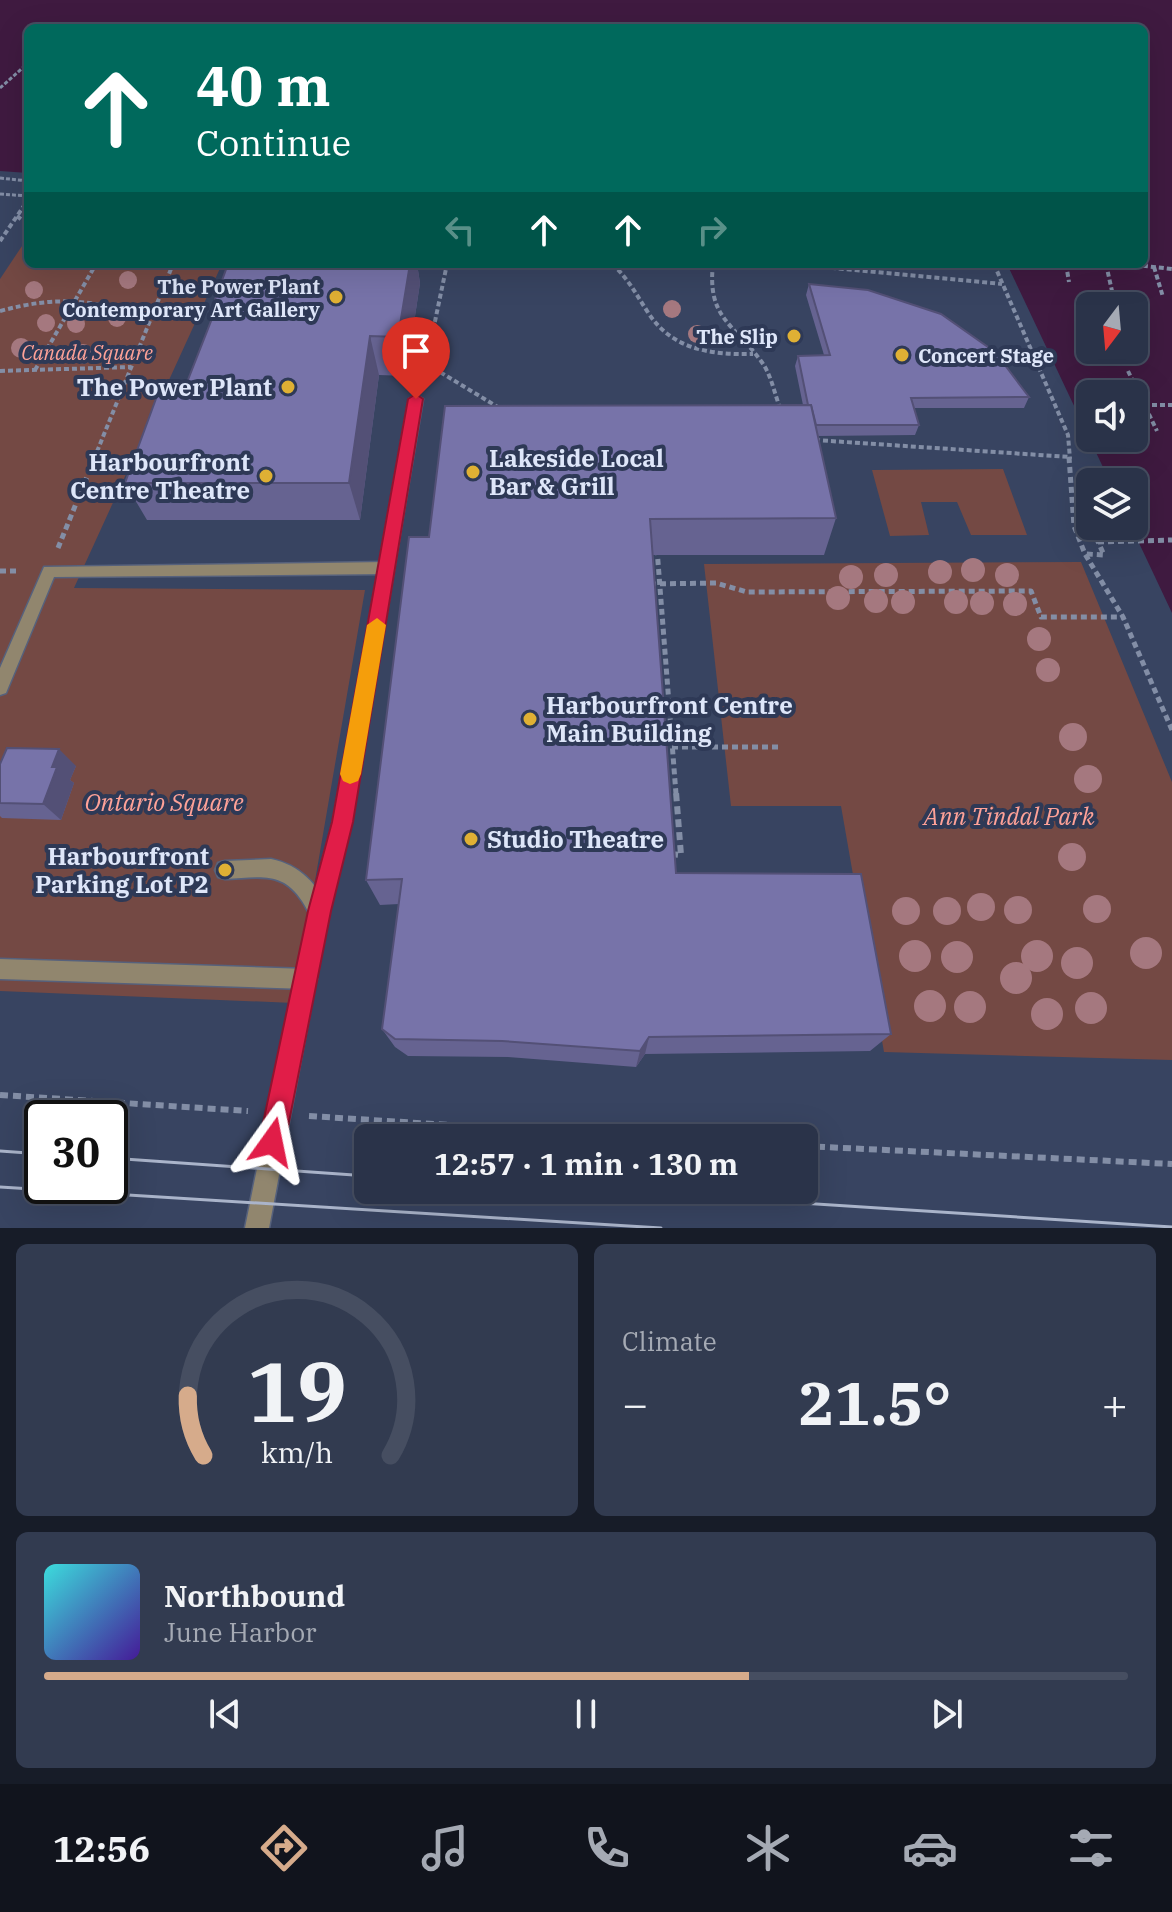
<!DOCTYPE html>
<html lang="en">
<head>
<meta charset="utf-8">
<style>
	body { margin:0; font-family:"IBM Plex Serif",serif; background:#323b50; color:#f1f3f6; height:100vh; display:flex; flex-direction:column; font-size:30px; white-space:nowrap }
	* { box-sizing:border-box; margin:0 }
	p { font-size:26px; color:#a5aab4 }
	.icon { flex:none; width:44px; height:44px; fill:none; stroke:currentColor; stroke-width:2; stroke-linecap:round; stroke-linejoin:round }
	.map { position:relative; height:1228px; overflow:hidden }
	.drawer { display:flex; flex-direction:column; gap:16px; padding:16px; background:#171c28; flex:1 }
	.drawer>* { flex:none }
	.guide { position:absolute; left:24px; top:24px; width:1124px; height:244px; border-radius:12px; box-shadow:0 8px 32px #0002,0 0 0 2px #464e61; background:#00695c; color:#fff; overflow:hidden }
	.needle { width:52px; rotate:196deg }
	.buttons { position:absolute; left:1076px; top:292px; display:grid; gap:16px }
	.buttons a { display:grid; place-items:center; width:72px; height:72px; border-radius:12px; background:#2a3349; box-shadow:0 8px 32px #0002,0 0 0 2px #464e61; font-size:40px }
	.speed { position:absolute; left:24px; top:1100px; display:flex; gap:16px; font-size:40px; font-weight:700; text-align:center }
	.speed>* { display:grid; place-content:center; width:104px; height:104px; border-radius:50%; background:#2a3349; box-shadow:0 8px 32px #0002,0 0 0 2px #464e61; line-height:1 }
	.speed .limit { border:4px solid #111; border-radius:12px; background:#fff; color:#111 }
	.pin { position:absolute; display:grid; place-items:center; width:68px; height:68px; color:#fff; margin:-82px -34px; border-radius:50% 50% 50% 0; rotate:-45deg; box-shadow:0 0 8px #0007 }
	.pin .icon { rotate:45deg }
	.me { position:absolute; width:88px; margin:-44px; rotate:12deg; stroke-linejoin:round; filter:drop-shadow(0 0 6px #0008) }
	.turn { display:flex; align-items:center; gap:28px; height:168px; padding:0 40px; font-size:36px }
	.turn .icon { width:104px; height:104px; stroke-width:2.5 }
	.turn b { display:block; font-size:56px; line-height:68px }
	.lanes { display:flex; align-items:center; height:76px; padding:0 40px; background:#0003; justify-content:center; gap:40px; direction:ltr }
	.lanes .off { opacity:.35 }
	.big { font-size:60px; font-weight:700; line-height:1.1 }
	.drawer .card { flex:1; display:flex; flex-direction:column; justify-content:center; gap:12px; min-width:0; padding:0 28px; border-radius:12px; background:#323b50 }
	.drawer .dial { align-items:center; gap:0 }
	.dial svg { height:208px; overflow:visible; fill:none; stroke:#464e61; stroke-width:7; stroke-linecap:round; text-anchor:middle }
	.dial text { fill:#f1f3f6; stroke:none }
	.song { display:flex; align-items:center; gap:24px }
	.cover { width:96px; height:96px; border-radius:12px; background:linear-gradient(135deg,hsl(180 70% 55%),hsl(260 70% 35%)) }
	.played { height:8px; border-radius:4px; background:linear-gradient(90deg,#d6ab8b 65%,#464e61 65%) }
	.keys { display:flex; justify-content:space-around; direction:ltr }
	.heat { display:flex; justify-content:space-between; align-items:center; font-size:44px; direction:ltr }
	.drawer .tiles { flex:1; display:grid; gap:16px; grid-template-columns:1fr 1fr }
	.card:last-child { grid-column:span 2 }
	.trip { position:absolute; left:354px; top:1124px; width:464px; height:80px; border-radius:12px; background:#2a3349; box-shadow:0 8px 32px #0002,0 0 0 2px #464e61; font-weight:700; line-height:80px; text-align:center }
	.tab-bar { display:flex; height:128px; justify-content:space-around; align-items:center; background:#11141d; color:#a5aab4 }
	.tab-bar .icon { width:56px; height:56px }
	.tab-bar .active { color:#d6ab8b }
	.tab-bar b { font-size:36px; color:#f1f3f6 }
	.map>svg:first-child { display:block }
</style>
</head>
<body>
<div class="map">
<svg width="1172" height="1228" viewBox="0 0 1172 1228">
	<rect width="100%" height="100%" fill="#384461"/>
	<g fill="#744944">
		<polygon points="28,237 28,264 222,264 74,588 365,590 294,1003 0,991 0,279"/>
		<polygon points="1003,469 1027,535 971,535 957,502 921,502 929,535 890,536 872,470"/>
		<polygon points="1081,562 1172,782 1172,1060 884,1052 841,806 731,806 704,564"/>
	</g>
	<path fill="#3f1a40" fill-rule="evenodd" d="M0,0H1172V613L1131,526H1134V482H1110L1007,264H1144V28H28V173L0,171ZM1090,306H1134V350H1090ZM1090,394H1134V438H1090Z"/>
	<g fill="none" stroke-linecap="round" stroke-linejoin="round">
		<defs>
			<path id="service" d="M271,859C300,865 318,884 329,911L326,918L319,921C309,917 308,910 302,901C282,870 258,878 225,879L218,877L215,870L218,863L225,861Z"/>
			<g id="pedestrian">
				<polygon points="386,562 394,568 386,574 54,577 8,688 6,693 0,695 0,668 44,567"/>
				<polygon points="0,959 307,969 314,972 317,979 314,986 307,989 0,979"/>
			</g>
			<polygon id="minor" points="416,395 423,399 351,822 329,911 269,1228 245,1228 309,911 333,822 409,399"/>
		</defs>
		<use href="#service" stroke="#56617c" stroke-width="3"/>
		<use href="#pedestrian" stroke="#56617c" stroke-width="3"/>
		<use href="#minor" stroke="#56617c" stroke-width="3"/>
		<g stroke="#838ea6" stroke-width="3" stroke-dasharray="4 2" stroke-linecap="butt">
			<polyline points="0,88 27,64"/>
			<polyline points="0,178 28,181"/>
			<polyline points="0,194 28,196"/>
		</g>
		<g stroke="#838ea6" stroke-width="4" stroke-dasharray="5 3" stroke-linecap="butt">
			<polyline points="17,216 28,225"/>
			<polyline points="0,241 28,200"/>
			<polyline points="78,264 107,268 135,264"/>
			<path d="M612,264C629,279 637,296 649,314C673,350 712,355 753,354"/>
			<path d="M713,264C707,318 733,323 761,361C771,374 774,392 780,408"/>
			<polyline points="791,264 1002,284"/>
			<polyline points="994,264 1068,435 1070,459"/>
			<polyline points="1066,264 1069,282"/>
			<polyline points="1106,264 1112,291"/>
			<polyline points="1127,264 1172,269"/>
			<polyline points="1154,267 1163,297"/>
			<path d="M0,311C60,295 92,300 150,318"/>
			<polyline points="425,368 440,372 501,409"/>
			<polyline points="425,369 447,264"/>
			<polyline points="35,370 96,264"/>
			<polyline points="0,371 130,367"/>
			<polyline points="1128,371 1157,431"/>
			<polyline points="1144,405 1172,405"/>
			<polyline points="815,440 1070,457"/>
			<polyline points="94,459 173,264"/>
		</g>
		<g stroke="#838ea6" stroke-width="5" stroke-dasharray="6 4" stroke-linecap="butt">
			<polyline points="1069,457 1074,526 1085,554 1123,617 1172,730"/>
			<polyline points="1074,526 1091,526 1104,555 1086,554"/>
			<polyline points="1098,542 1172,540"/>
			<polyline points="58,548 95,457"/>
			<polyline points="657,549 676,794"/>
			<polyline points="0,571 19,571"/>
			<polyline points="650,584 716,583 747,592 1031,591 1041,617 1123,617"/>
			<polyline points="672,747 782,747"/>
		</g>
		<g stroke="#838ea6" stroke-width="6" stroke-dasharray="8 5" stroke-linecap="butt">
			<polyline points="670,854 681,855 676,792"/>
			<polyline points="0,1095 248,1111"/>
			<polyline points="309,1116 652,1138"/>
			<polyline points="804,1146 1172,1164"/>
		</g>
		<use href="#service" fill="#91866e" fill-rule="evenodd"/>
		<use href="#pedestrian" fill="#91866e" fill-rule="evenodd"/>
		<use href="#minor" fill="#91866e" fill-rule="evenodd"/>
		<g stroke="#aab4ca" stroke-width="3">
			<polyline points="0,1151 42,1154"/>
			<polyline points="110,1158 368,1176"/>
			<polyline points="0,1187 661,1228"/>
			<polyline points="601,1190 1172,1227"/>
		</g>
	</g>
	<g fill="#a5787f">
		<circle cx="128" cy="280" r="9"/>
		<circle cx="34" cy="290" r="9"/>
		<circle cx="672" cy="309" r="9"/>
		<circle cx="117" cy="318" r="9"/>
		<circle cx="46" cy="323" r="9"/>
		<circle cx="76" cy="324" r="9"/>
		<circle cx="697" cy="334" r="9"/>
		<circle cx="21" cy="348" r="10"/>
		<circle cx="83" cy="354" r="10"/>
		<circle cx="973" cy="570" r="12"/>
		<circle cx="940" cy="572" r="12"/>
		<circle cx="886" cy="575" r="12"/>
		<circle cx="1007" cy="575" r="12"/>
		<circle cx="851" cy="577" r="12"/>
		<circle cx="838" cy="598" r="12"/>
		<circle cx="876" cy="601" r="12"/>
		<circle cx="903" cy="602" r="12"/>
		<circle cx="956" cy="602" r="12"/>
		<circle cx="982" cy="603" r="12"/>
		<circle cx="1015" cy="604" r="12"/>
		<circle cx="1039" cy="639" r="12"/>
		<circle cx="1048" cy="670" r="12"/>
		<circle cx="1073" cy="737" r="14"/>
		<circle cx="1088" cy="779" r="14"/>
		<circle cx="1072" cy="857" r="14"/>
		<circle cx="981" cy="907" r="14"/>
		<circle cx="1097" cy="909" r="14"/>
		<circle cx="1018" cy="910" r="14"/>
		<circle cx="906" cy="911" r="14"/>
		<circle cx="947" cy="911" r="14"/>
		<circle cx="1146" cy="953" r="16"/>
		<circle cx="915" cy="956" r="16"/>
		<circle cx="1037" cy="956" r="16"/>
		<circle cx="957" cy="957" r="16"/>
		<circle cx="1077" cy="963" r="16"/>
		<circle cx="1016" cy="978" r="16"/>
		<circle cx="930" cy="1006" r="16"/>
		<circle cx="970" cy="1007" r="16"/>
		<circle cx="1091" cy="1008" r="16"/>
		<circle cx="1047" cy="1014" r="16"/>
	</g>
	<g fill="#666391">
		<polygon points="228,264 417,264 420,283 406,376 379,375 360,520 147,520 125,483 182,395 211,322 209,316"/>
		<polygon points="809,284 1029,397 1024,408 914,408 919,425 915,435 818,436 836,518 824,555 653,555 676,873 891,1034 870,1051 645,1054 636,1067 508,1057 408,1056 395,1047 382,1029 399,904 380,905 366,880 429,537 803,405 795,366 798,356 824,355 806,295"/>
		<polygon points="0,764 76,766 70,780 74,783 61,820 2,818 0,816"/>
	</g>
	<g fill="#535076">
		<polygon points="410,264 417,264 420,283 406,376 398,337"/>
		<polygon points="370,336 379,375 360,520 349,483"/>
		<polygon points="59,749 76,766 70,780 74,783 61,820 43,804 52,767"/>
		<polygon points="649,1037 645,1054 636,1067 640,1051"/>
	</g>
	<g fill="#7773a9" stroke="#535076" stroke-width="2">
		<polygon points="228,264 410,264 398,337 370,336 349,483 125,483 157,396 182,395 213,316 209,316"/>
		<polygon points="809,284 868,290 941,314 995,352 1029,397 911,398 919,425 816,425 811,405 808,405 798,356 830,355"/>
		<polygon points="811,405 836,518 650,519 676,873 861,874 891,1034 649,1037 640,1051 502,1041 395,1039 382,1029 402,879 366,880 409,537 429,537 445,406"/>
		<polygon points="7,748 59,749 52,767 57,767 43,804 0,803 0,764"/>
	</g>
	<polygon fill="#e11d48" stroke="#92132f" stroke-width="2" points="416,394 423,399 353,822 331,911 285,1142 281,1151 272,1154 263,1151 259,1142 308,911 332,822 408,399"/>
	<polygon fill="#f59e0b" points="377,618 386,625 361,774 358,781 350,784 343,781 340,774 367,625"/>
	<g fill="#dfb034" stroke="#2e3956" stroke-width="3">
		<circle cx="336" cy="297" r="8"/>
		<circle cx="794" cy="336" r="8"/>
		<circle cx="902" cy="355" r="8"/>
		<circle cx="288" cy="387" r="8"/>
		<circle cx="473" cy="472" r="8"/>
		<circle cx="266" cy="476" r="8"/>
		<circle cx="530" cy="719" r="8"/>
		<circle cx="471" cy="839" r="8"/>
		<circle cx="225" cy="870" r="8"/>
	</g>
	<g text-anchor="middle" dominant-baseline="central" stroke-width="8" stroke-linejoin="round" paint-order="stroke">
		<g font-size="20" font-weight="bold" fill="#dee6f9" stroke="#2e3956" text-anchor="end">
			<text x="320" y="286">The Power Plant<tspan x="320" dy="23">Contemporary Art Gallery</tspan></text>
			<text x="778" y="336">The Slip</text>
			<text x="918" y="355" text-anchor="start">Concert Stage</text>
		</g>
		<g font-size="20" font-style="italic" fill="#ffa298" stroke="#2e3956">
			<text x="87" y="352">Canada Square</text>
		</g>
		<g font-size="24" font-weight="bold" fill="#dee6f9" stroke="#2e3956" text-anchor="end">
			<text x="272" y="387">The Power Plant</text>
			<text x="489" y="458" text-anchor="start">Lakeside Local<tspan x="489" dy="28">Bar &amp; Grill</tspan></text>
			<text x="250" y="462">Harbourfront<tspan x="250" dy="28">Centre Theatre</tspan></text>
			<text x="546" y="705" text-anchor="start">Harbourfront Centre<tspan x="546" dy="28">Main Building</tspan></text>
			<text x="487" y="839" text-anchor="start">Studio Theatre</text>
			<text x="209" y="856">Harbourfront<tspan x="209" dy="28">Parking Lot P2</tspan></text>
		</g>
		<g font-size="24" font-style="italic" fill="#ffa298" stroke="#2e3956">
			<text x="164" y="802">Ontario Square</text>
			<text x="1009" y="816">Ann Tindal Park</text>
		</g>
	</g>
</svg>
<div class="buttons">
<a><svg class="needle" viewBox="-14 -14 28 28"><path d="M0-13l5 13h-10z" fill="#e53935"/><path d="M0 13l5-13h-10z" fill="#a5aab4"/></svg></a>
<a><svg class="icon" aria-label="sound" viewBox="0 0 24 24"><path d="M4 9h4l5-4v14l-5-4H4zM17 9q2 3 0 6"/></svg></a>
<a><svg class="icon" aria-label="layers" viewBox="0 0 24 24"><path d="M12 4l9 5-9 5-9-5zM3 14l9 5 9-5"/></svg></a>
</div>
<div class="speed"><div class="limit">30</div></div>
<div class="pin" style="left:416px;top:399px;background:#d93025"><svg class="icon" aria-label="arrive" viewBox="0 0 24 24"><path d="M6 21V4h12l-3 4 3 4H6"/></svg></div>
<svg class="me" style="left:272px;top:1142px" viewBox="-20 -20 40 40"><path d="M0-17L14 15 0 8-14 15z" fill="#e11d48" stroke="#fff" stroke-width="4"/></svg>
<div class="trip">12:57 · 1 min · 130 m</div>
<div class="guide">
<div class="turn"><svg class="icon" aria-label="ahead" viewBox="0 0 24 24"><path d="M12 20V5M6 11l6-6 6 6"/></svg><div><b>40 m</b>Continue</div></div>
<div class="lanes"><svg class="icon off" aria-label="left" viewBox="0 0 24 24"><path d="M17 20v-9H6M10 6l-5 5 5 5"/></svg><svg class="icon" aria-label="ahead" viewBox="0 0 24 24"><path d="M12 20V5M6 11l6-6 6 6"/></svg><svg class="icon" aria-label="ahead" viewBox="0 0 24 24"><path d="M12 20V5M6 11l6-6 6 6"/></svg><svg class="icon off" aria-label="right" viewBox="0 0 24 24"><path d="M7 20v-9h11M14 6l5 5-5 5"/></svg></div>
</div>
</div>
<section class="drawer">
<div class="tiles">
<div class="card dial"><svg viewBox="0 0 100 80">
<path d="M14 69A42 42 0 1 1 86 69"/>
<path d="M14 69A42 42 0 0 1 8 46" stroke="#d6ab8b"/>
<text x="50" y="56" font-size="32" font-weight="700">19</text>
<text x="50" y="72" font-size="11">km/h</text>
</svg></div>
<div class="card"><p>Climate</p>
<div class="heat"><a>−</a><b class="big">21.5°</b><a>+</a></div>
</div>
<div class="card">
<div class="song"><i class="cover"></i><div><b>Northbound</b><p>June Harbor</p></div></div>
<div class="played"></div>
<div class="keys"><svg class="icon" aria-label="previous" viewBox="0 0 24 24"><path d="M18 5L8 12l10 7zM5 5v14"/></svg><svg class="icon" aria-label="pause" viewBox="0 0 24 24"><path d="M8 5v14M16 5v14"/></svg><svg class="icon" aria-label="next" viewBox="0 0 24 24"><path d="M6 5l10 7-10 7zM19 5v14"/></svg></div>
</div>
</div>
</section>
<nav class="tab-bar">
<b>12:56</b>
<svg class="icon active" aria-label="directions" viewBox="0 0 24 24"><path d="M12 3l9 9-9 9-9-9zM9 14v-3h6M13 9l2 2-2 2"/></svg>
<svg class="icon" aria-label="music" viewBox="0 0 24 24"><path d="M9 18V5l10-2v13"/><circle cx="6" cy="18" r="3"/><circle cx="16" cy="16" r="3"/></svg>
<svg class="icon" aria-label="phone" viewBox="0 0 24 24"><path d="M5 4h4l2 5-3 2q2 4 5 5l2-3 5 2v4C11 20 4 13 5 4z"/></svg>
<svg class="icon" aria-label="climate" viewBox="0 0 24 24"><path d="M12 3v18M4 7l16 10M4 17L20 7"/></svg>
<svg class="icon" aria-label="car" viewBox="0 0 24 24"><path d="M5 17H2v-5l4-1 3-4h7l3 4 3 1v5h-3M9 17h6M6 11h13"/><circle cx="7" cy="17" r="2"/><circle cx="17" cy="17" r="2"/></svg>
<svg class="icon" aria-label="filters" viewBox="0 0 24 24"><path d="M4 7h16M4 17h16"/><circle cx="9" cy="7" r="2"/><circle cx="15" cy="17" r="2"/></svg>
</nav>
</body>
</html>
